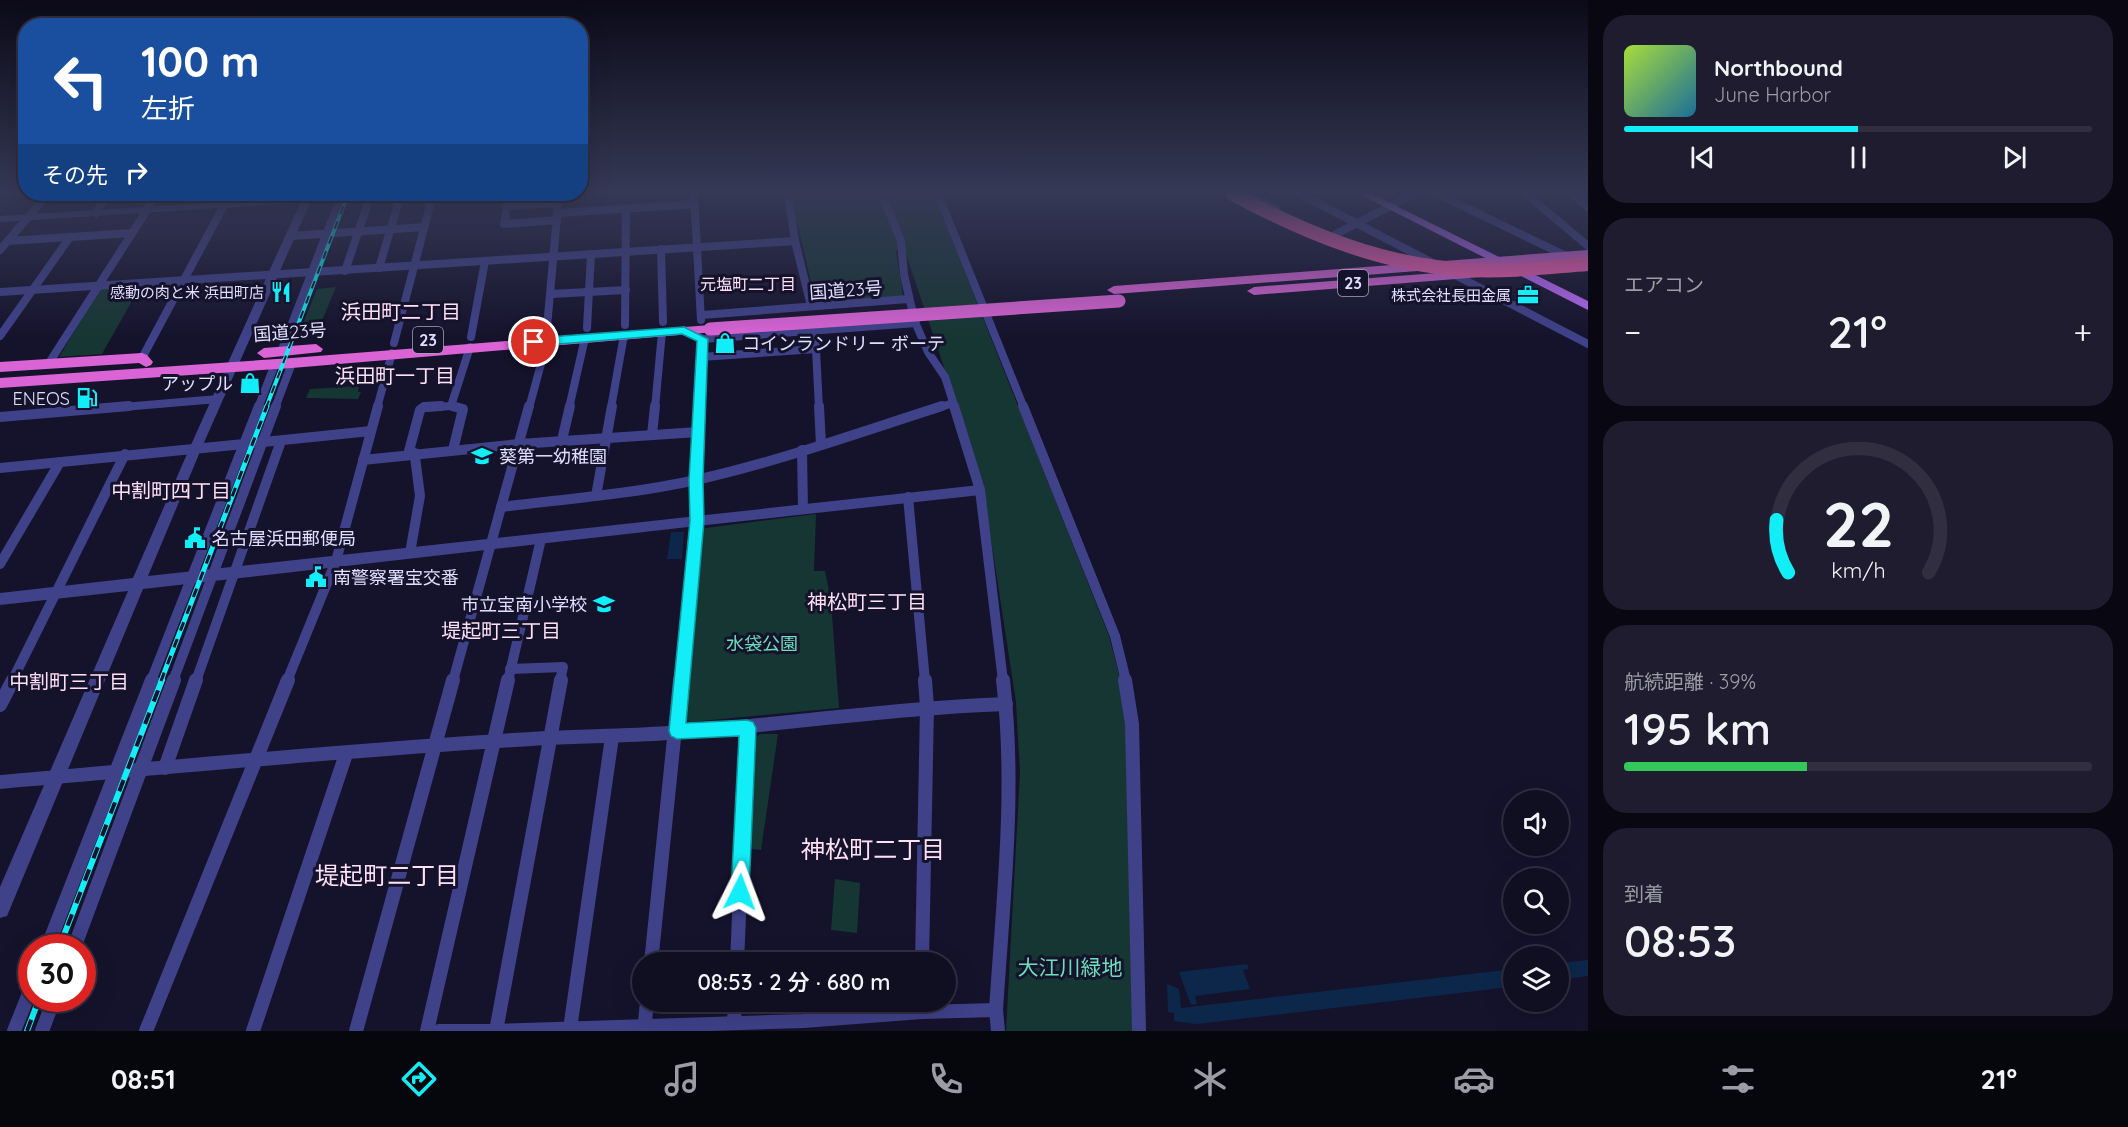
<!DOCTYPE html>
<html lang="ja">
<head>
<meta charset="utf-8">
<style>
	body { margin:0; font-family:Quicksand,"Noto Sans JP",sans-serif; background:#1e1c2e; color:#f1f3f6; height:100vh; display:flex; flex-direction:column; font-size:22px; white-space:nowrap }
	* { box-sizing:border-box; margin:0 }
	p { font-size:20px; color:#9c9ca5 }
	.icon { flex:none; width:33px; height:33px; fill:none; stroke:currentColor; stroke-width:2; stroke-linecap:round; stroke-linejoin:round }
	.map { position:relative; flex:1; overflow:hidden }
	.details { display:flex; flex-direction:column; gap:15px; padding:15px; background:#090812; width:540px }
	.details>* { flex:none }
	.top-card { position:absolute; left:18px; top:18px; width:570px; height:183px; border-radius:24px; box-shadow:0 6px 24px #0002,0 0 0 2px #302e3f; background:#1a4fa0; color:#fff; overflow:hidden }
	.controls { position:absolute; left:1503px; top:790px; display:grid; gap:12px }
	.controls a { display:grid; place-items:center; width:66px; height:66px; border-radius:50%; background:#100e21; box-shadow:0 6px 24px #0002,0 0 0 2px #302e3f; font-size:30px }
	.speed { position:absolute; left:18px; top:934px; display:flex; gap:12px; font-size:30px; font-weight:700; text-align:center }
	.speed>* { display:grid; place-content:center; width:78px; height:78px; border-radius:50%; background:#100e21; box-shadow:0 6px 24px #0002,0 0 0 2px #302e3f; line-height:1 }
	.speed .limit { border:9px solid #d22; background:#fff; color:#111 }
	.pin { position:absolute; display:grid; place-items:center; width:51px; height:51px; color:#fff; margin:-26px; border:3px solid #fff; border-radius:50%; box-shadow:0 2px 6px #0007 }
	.me { position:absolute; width:66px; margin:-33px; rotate:3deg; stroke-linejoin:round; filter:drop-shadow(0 0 4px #0008) }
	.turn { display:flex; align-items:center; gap:21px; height:126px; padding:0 24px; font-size:27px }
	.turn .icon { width:78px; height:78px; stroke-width:2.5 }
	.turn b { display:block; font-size:42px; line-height:51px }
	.then { display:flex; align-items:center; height:57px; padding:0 24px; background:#0003; gap:12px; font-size:22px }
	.big { font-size:45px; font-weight:600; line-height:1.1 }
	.details .widget { flex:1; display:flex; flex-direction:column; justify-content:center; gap:9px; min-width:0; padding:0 21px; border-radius:24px; background:#1e1c2e }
	.details .dial { align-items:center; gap:0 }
	.dial svg { height:156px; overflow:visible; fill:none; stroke:#302e3f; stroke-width:7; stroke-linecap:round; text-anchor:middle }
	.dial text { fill:#f1f3f6; stroke:none }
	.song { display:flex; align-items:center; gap:18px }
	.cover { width:72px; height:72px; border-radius:9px; background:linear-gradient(135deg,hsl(80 70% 55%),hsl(200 70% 35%)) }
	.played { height:6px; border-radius:3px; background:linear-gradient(90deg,#11eef7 50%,#302e3f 50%) }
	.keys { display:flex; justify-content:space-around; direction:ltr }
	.heat { display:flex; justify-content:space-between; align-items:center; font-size:33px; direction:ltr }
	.charge { height:9px; border-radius:4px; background:linear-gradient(90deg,#34c759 39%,#302e3f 0) }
	.trip { position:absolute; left:632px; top:952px; width:324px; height:60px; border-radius:30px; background:#100e21; box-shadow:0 6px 24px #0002,0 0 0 2px #302e3f; font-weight:600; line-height:60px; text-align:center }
	.dock { display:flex; height:96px; justify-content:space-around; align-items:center; background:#06060d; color:#9c9ca5 }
	.dock .icon { width:42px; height:42px }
	.dock .active { color:#11eef7 }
	.dock b { font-size:27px; color:#f1f3f6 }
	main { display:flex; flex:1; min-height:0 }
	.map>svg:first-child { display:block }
</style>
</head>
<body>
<main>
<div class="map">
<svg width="1588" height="1031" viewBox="0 0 1588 1031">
	<rect width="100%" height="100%" fill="#15122c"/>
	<g fill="#163633">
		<polygon points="795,194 880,194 899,247 896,251 903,296 816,304 791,195"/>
		<polygon points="886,194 934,194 1109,636 1121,682 1126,720 1133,1031 1006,1031 1020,772 1016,702 982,481"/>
		<polygon points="141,285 102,354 59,357 100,288"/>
		<polygon points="336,287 318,330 300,331 317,289"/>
		<polygon points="359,386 358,392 361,392 358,399 306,398 310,389"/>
		<polygon points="816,514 814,571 825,571 831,601 839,708 690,722 684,719 698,529"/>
		<polygon points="760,734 778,734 761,850 751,849 756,737"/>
		<polygon points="835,879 860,883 857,933 831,930"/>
	</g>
	<g fill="#0d274a">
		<polygon points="671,532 684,532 682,559 667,559"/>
		<polygon points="1588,960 1588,976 1559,980 1559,963"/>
		<polygon points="1247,964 1249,969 1243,970 1250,989 1195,996 1197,1004 1191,1005 1179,972"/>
		<polygon points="1514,969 1513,986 1485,990 1197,1024 1174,1021 1174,1013 1168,1012 1167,984 1179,989 1181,1008"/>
	</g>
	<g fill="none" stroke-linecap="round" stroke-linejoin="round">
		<g stroke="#3f4189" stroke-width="8">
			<polyline points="694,194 701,320"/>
			<polyline points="788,194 795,241 811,306"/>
			<polyline points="882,194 901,241 904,275 915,322 928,352 945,377 955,408"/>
			<polyline points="938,194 1024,408"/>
			<polyline points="1249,194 1276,208"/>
			<polyline points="1300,194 1433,263"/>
			<polyline points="1438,194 1564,255"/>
			<polyline points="1526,194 1588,246"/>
			<polyline points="1572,194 1588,207"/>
			<polyline points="96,213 107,194"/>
			<polyline points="558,213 695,204"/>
			<polyline points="557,220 504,224 507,206 558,203"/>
			<polyline points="1336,234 1414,194"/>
			<polyline points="291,236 424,227"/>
			<polyline points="8,241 132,233"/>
			<polyline points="661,249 663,322"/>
			<polyline points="0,250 48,194"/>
			<polyline points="379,268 401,194"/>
			<polyline points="345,271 371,194"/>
			<polyline points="1457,276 1588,344"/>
			<polyline points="0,292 795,241"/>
			<polyline points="551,294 626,290"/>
			<polyline points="702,315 908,299"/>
			<polyline points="625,325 626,208"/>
			<polyline points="587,328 591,254"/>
			<polyline points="684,330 703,339 916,323"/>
			<polyline points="815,330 819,408"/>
			<polyline points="0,336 70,237"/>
			<polyline points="471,337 485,261"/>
			<polyline points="394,343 433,194"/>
			<polyline points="281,352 342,194"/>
			<polyline points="701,357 816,349"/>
			<polyline points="142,358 230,194"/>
			<polyline points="49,363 147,210 154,194"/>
			<polyline points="111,408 218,399"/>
			<polyline points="258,408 275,364"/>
			<polyline points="275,408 292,363"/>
			<polyline points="377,408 392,353"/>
			<polyline points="423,408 451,406"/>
			<polyline points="458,408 451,406 470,347"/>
			<polyline points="529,408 545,349 559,194"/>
			<polyline points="569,408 585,338"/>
			<polyline points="611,408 624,335"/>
			<polyline points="655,408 662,332"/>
			<polyline points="700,408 703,339"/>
			<polyline points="938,408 953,403"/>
		</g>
		<g stroke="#3f4189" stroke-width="10">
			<polyline points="452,406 463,409 453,450"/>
			<polyline points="819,406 821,445"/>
			<polyline points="954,406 980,490 1003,681"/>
			<polyline points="1023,406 1115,636 1126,681"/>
			<polyline points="0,417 129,406"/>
			<polyline points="652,435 655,406"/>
			<polyline points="562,440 570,406"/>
			<polyline points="802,450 803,509"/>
			<polyline points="417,454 409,451 420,410 424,407 441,406"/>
			<polyline points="363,460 519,444 698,432"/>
			<polyline points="0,468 244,444 259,406"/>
			<polyline points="596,496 612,406"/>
			<polyline points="908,497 925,681"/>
			<path d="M501,507C566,499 632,494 696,480C780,461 861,432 942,406"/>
			<polyline points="697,521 980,490"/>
			<polyline points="410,553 420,496 415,457"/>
			<polyline points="0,564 60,462"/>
			<polyline points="510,669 563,667 560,681"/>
			<polyline points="12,681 125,454"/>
			<polyline points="151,681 244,444 371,431"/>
			<polyline points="173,681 276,406"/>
			<polyline points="196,681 281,441"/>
			<polyline points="287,681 336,561 378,406"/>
			<polyline points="453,681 529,406"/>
			<polyline points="508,681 541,539"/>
			<polyline points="680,681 697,521 696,480 700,406"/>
		</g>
		<g stroke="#3f4189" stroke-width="14">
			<polyline points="561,680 496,1031 803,1021 922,1012 996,1010"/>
			<polyline points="1125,680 1132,724 1139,1031"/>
			<polyline points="0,705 13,680"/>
			<polyline points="165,768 196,680"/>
			<path d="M0,782C182,766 364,749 546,738C587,736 627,736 668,733C781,725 893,708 1006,704"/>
			<polyline points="47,948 152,680"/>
			<polyline points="74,948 174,680"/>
			<polyline points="651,963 680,680"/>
			<polyline points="737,963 747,727"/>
			<polyline points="922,963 927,707 925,680"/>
			<polyline points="734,1023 735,1002"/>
			<polyline points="570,1029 612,737"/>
			<polyline points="14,1031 32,986"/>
			<polyline points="42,1031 54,999"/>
			<polyline points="146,1031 288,680"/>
			<polyline points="253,1031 346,754"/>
			<polyline points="356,1031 453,680"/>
			<polyline points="427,1031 508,680"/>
			<polyline points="439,1031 496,1031"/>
			<polyline points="644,1031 647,1002"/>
			<path d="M998,1031L996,1010C1003,901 1016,789 1003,680"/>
		</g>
		<polygon fill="#3f4189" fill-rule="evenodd" points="304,194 314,194 313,197 408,194 403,197 310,203 202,447 148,576 697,516 702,517 704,521 702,525 697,526 143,589 7,916 0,918 0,887 128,591 0,605 0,593 133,578 190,447 300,203 0,222 0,216 303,197"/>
		<polygon fill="#bb69fa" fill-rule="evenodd" points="1359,194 1372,194 1588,301 1588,310"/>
		<g fill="#da64d6" fill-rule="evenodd">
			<polygon points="1588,250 1588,258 1114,294 1107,290 1114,286"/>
			<polygon points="1476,270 1482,274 1481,277 1254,295 1247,291 1254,287"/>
			<polygon points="710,325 717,329 715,332 292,368 0,388 0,378 292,358"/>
			<polygon points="316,344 323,349 321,352 264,358 257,353 264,348"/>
			<polygon points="142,353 147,355 153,362 151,365 146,367 139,363 0,372 0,362"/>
		</g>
		<defs>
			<polyline id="rail-far2" points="266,408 348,194"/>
			<polyline id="rail-far1" points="161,681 267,406"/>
			<g id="rail">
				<polyline points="59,948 162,680"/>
				<polyline points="27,1031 39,999"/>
			</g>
		</defs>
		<use href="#rail-far2" stroke="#11eef7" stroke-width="4"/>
		<use href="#rail-far1" stroke="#11eef7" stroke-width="5"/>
		<use href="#rail" stroke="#11eef7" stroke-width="6"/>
		<use href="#rail-far2" stroke="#15122c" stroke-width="2" stroke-dasharray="8" stroke-linecap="butt"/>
		<use href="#rail-far1" stroke="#15122c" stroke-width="3" stroke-dasharray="9" stroke-linecap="butt"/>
		<use href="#rail" stroke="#15122c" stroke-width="4" stroke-dasharray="12" stroke-linecap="butt"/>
		<polyline stroke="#da64d6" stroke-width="13" points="710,329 1119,301"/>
		<path stroke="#fa5eb2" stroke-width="14" d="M1233,194C1307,234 1385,266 1470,270C1509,272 1549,267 1588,264"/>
	</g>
	<linearGradient id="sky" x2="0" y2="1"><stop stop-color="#0c0a18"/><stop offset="0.57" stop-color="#353956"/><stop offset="1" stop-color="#353956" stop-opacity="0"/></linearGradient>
	<rect width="1588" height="338" fill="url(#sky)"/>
	<polygon fill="#11eef7" stroke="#0b9ba1" stroke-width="1.5" points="684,327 708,339 703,480 704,521 686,723 747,720 753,722 756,728 749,892 747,899 740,902 734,899 731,892 739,736 677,739 671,736 669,731 690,521 689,480 697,341 682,334 534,346 529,342 534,338"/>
	<defs>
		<symbol id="restaurant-bare" viewBox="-9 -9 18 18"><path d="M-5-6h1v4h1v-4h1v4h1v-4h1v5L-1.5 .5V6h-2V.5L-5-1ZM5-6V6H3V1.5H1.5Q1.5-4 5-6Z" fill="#11eef7" stroke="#15122c" stroke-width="2.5" paint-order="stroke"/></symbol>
		<symbol id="office-bare" viewBox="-9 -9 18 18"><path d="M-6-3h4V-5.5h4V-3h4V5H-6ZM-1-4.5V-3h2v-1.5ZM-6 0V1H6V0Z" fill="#11eef7" stroke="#15122c" stroke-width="2.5" paint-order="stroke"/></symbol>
		<symbol id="shop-bare" viewBox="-9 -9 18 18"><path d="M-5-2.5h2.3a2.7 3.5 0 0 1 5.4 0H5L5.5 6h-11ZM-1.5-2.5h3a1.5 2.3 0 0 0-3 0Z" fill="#11eef7" stroke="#15122c" stroke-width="2.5" paint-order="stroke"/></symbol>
		<symbol id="fuel-bare" viewBox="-9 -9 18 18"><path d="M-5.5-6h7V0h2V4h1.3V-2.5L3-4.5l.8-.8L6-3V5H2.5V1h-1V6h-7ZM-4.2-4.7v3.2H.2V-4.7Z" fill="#11eef7" stroke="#15122c" stroke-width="2.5" paint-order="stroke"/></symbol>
		<symbol id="school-bare" viewBox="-9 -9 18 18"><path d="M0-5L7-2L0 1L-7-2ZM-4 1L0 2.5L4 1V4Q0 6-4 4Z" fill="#11eef7" stroke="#15122c" stroke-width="2.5" paint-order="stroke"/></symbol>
		<symbol id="civic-bare" viewBox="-9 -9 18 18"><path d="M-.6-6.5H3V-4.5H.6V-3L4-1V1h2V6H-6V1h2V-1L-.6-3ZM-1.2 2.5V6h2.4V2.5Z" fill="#11eef7" stroke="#15122c" stroke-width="2.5" paint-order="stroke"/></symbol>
	</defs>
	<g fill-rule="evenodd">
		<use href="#restaurant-bare" x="266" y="277" width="30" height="30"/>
		<use href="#office-bare" x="1513" y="280" width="30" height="30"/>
		<use href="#shop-bare" x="710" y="328" width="30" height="30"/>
		<use href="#shop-bare" x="235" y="368" width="30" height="30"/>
		<use href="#fuel-bare" x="72" y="383" width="30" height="30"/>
		<use href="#school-bare" x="467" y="441" width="30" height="30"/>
		<use href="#civic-bare" x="180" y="523" width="30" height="30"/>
		<use href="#civic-bare" x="301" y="562" width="30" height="30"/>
		<use href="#school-bare" x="589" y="589" width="30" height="30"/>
	</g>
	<g text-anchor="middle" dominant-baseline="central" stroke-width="6" stroke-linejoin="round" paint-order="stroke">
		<g font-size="15" fill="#e0defe" stroke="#15122c" text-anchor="end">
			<text x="264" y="292">感動の肉と米 浜田町店</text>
			<text x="1511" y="295">株式会社長田金属</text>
		</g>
		<g fill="#15122c" stroke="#a3a1bf" stroke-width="1.5">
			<rect x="1338" y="270" width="30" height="26" rx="4.5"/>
			<rect x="413" y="327" width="30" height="26" rx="4.5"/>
		</g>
		<g font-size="16" font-weight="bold" fill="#e0defe">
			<text x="1353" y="283">23</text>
			<text x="428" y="340">23</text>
		</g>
		<g font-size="16" fill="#fee0f5" stroke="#15122c">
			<text x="748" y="284">元塩町二丁目</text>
		</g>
		<g font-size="18" fill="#e0defe" stroke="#15122c">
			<text transform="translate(846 290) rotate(-4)">国道23号</text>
			<text transform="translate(290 332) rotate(-4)">国道23号</text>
		</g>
		<g font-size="18" fill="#e0defe" stroke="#15122c" text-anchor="start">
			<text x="742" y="343">コインランドリー ボーテ</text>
			<text x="233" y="383" text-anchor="end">アップル</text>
			<text x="70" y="398" text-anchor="end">ENEOS</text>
			<text x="499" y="456">葵第一幼稚園</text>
			<text x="212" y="538">名古屋浜田郵便局</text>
			<text x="333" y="577">南警察署宝交番</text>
			<text x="587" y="604" text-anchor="end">市立宝南小学校</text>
		</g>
		<g font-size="18" fill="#6bdeba" stroke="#15122c">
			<text x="762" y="643">水袋公園</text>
		</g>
		<g font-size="20" fill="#fee0f5" stroke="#15122c">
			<text x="401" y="311">浜田町二丁目</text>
			<text x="395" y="375">浜田町一丁目</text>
			<text x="171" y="490">中割町四丁目</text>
			<text x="867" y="601">神松町三丁目</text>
			<text x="501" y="630">堤起町三丁目</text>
			<text x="69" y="681">中割町三丁目</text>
		</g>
		<g font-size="21" fill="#6bdeba" stroke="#15122c">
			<text x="1070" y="967">大江川緑地</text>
		</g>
		<g font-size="24" fill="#fee0f5" stroke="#15122c">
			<text x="873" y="849">神松町二丁目</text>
			<text x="387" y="875">堤起町二丁目</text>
		</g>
	</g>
</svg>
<div class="controls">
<a><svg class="icon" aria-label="sound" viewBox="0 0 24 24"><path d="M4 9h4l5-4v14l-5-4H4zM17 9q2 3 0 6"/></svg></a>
<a><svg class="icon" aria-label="search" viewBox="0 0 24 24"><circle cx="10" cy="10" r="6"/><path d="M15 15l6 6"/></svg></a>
<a><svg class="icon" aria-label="layers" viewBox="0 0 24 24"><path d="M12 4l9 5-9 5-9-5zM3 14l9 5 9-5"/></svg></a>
</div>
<div class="speed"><div class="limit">30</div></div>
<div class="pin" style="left:534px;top:342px;background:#d93025"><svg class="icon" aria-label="arrive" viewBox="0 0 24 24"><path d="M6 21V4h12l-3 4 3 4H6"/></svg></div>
<svg class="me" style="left:740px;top:892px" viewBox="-20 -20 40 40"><path d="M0-17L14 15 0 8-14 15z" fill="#11eef7" stroke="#fff" stroke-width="4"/></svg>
<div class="trip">08:53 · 2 分 · 680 m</div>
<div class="top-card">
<div class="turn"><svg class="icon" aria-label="left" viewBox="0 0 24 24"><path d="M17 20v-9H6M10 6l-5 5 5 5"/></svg><div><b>100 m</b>左折</div></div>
<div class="then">その先<svg class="icon" aria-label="right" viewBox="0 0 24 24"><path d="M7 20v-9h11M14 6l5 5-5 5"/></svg></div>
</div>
</div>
<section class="details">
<div class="widget">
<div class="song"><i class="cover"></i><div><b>Northbound</b><p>June Harbor</p></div></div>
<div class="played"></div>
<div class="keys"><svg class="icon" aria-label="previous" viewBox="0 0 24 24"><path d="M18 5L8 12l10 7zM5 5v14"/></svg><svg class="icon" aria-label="pause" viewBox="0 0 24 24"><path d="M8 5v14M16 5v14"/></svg><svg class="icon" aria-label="next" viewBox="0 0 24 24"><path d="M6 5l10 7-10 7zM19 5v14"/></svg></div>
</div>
<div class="widget"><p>エアコン</p>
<div class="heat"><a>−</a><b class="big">21°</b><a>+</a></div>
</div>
<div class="widget dial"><svg viewBox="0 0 100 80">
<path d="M14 69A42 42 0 1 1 86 69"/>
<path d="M14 69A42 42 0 0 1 8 42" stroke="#11eef7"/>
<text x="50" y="56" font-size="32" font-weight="700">22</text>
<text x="50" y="72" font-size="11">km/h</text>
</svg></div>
<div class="widget"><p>航続距離 · 39%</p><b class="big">195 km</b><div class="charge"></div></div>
<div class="widget"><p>到着</p><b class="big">08:53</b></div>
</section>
</main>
<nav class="dock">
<b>08:51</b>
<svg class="icon active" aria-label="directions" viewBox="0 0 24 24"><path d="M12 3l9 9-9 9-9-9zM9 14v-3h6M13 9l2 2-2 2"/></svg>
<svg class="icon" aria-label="music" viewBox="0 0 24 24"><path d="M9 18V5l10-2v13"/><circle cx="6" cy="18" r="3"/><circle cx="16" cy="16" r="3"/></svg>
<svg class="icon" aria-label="phone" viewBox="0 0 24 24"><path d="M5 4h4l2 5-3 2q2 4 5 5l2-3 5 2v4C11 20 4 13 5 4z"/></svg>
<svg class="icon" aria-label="climate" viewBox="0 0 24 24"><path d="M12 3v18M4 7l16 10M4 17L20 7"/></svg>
<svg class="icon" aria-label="car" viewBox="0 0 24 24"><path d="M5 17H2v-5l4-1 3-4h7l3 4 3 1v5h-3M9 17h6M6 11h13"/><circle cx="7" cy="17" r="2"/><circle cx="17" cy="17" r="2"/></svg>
<svg class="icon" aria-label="filters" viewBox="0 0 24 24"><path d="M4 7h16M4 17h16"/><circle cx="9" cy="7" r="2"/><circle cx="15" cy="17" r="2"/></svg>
<b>21°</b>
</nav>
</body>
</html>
